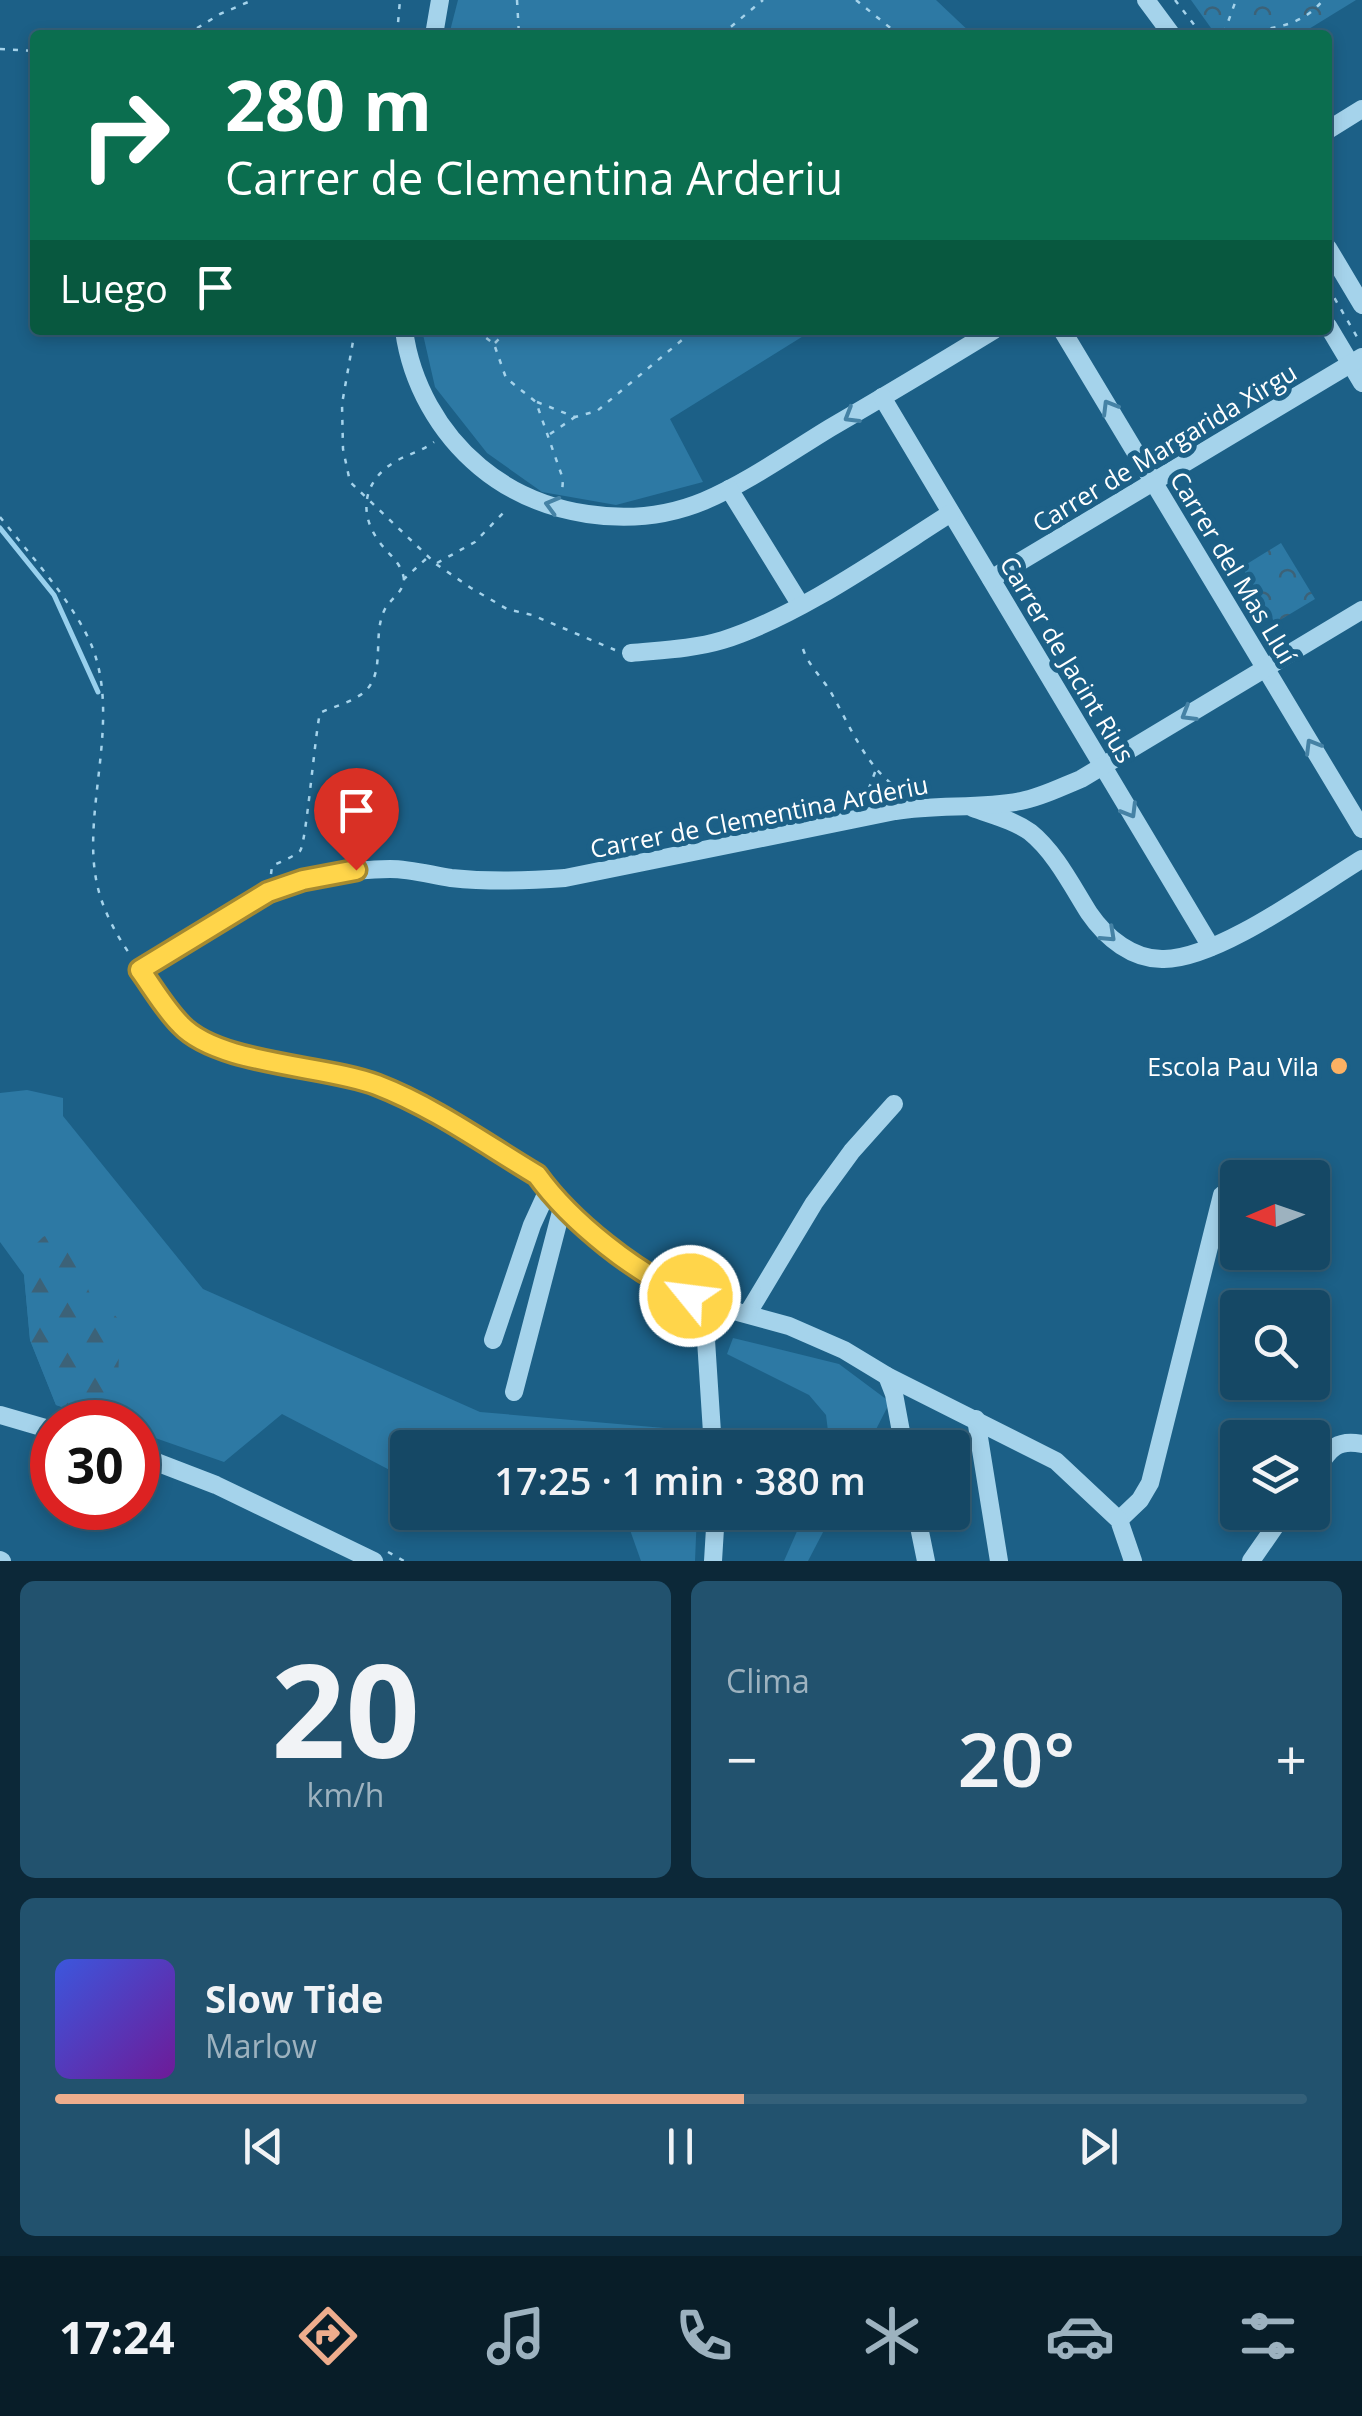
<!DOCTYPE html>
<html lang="es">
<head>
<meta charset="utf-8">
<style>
	body { margin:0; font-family:"Open Sans",sans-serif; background:#22526e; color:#f1f3f6; height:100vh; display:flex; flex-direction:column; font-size:38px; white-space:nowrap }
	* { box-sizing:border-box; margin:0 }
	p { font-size:32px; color:#9db2bf }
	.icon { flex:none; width:55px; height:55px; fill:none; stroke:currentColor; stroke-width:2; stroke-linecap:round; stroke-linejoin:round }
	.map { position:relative; height:1561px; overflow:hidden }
	.side { display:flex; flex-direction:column; gap:20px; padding:20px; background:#0c2838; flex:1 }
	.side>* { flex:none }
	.top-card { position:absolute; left:30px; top:30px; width:1302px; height:305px; border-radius:10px; box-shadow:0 5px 15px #0003,0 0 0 2px #346079; background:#0b6e4f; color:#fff; overflow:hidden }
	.needle { width:65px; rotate:268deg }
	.controls { position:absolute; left:1220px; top:1160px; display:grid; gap:20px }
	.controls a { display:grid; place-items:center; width:110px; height:110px; border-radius:10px; background:#154865; box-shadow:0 5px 15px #0003,0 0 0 2px #346079; font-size:50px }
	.speed { position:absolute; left:30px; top:1400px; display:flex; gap:20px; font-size:50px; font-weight:700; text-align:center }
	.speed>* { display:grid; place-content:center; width:130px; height:130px; border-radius:50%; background:#154865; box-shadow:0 5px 15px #0003,0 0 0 2px #346079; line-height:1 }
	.speed .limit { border:15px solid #d22; background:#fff; color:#111 }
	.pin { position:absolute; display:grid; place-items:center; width:85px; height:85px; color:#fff; margin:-102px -42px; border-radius:50% 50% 50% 0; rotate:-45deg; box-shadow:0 0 10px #0007 }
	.pin .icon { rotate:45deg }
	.me { position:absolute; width:110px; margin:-55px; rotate:299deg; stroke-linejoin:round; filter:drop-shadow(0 0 8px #0008) }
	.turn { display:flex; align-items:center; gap:35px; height:210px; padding:0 30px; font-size:45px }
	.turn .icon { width:130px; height:130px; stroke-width:2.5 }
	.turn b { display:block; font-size:70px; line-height:85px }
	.then { display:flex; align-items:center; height:95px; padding:0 30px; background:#0003; gap:20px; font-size:38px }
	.big { font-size:75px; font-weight:600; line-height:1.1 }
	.side .tile { flex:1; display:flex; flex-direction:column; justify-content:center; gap:15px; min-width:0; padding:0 35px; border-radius:15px; background:#22526e }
	.side .dial { align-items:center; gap:0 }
	.dial b { font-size:130px; line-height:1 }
	.song { display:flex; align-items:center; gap:30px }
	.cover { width:120px; height:120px; border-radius:15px; background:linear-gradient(135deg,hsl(230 70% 55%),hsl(280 70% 35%)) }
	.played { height:10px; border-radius:5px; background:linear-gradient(90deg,#eead8d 55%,#346079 55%) }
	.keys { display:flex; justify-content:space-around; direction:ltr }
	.heat { display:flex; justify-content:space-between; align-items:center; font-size:55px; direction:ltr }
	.side .tiles { flex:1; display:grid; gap:20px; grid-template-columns:1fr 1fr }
	.tile:last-child { grid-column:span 2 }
	.trip { position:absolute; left:390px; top:1430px; width:580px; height:100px; border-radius:10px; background:#154865; box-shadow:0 5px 15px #0003,0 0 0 2px #346079; font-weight:600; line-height:100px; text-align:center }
	.menu { display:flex; height:160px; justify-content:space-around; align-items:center; background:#081d28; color:#9db2bf }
	.menu .icon { width:70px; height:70px }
	.menu .current { color:#eead8d }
	.menu b { font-size:45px; color:#f1f3f6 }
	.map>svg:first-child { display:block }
</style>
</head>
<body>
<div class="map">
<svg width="1362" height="1561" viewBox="0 0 1362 1561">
	<defs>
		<pattern id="forest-firs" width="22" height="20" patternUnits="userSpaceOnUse" patternTransform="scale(2.5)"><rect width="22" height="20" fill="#2d79a4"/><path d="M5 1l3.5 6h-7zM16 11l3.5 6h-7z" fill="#3c6278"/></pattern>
		<pattern id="park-crowns" width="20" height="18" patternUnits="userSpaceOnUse" patternTransform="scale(2.5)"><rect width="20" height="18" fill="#2d79a4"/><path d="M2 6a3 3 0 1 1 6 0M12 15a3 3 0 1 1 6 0" fill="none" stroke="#3c6278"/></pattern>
	</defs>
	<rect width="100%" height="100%" fill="#1c6087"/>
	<g fill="#2d79a4">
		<polygon points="458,0 936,0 973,35 449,35"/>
		<polygon points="422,330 813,330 670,419 703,482 616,505 542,492 487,453 435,387"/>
		<polygon points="27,1090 63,1098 63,1116 203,1289 480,1412 699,1431 699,1447 601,1448 599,1443 592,1448 408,1448 407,1479 282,1414 224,1462 138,1432 138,1422 109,1422 56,1405 30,1340 24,1275 0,1242 0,1093"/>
		<polygon points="733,1338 839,1364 890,1402 867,1447 830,1447 826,1415 809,1395 727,1354"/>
		<polygon points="624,1513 697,1513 695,1561 641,1561"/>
		<polygon points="805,1513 833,1513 808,1561 784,1561"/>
	</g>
	<polygon fill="url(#forest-firs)" points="61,1228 65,1231 92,1299 104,1303 120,1321 118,1384 106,1422 56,1405 30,1340 24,1275 27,1253 43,1237"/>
	<g fill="url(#park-crowns)">
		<polygon points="1191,0 1356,0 1299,35 1216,35"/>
		<polygon points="1281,543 1315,599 1275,623 1242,567"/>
	</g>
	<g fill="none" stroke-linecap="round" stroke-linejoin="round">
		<polyline stroke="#98d0ed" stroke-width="5" points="0,528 54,595 98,692"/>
		<g stroke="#a5d3eb" stroke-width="2.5" stroke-dasharray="5 8" stroke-linecap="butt">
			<polyline points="517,0 519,35"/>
			<polyline points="856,0 899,35"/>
			<polyline points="1175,0 1202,35"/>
			<polyline points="1224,33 1236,0"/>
			<polyline points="186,35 220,14 253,0"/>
			<polyline points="397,35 400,0"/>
			<polyline points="498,35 520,35"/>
			<polyline points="721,35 763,0"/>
			<path d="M1219,35C1257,28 1297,33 1323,0"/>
			<polyline points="0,49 35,51"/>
			<polyline points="1328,287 1360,342"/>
			<polyline points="355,330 342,404 343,449 350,482 436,564 471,588 507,609 532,615 615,650"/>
			<polyline points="476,330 494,344 506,378 536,402 563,479 562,493"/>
			<polyline points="495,343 508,330"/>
			<polyline points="537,402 575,417 597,411 694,330"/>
			<polyline points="550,434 575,417"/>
			<path d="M0,517C30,555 76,605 93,649C120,722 83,808 96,879C101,907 115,933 131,956"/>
			<polyline points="437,563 475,542 508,508"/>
			<path d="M404,579C401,561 388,555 378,540C357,510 365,478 398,460C411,453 422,451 434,442"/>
			<path d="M803,649C808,664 820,676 829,689C850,725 867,772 904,792"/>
			<polyline points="864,801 877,767"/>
			<path d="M271,874L272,866C280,862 293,857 300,851C306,845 315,734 320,713C332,707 346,704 357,697C389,680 371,639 384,611C390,598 403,594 404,579L427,558"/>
			<polyline points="65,1419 77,1422"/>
			<polyline points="388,1552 404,1561"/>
		</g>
		<g stroke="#a5d3eb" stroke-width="18">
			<polyline points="1146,0 1172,35"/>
			<polyline points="434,35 440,0"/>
			<polyline points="1328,130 1362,109"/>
			<polyline points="1328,248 1362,305"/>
			<polyline points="1328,326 1362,383"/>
			<path d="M404,330C411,383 439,433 480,467C540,517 632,531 704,501C748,482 789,453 830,428C885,396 940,363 994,330"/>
			<polyline points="1062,330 1362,829"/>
			<polyline points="882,397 1211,947"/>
			<polyline points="729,489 800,604"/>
			<polyline points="991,579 1362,357"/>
			<path d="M631,653C662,650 693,649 723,640C799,616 883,556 951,513"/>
			<path d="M973,808C992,815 1013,820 1030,832C1055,852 1072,886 1089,913C1106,938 1133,960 1164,959C1218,959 1314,888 1362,859"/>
			<polyline points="748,1313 814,1203 852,1151 894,1104"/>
			<polyline points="493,1340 532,1225 548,1190"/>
			<polyline points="887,1376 894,1394 904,1448"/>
			<polyline points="514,1392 563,1204"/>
			<polyline points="0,1415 52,1430"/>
			<polyline points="976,1419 999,1561"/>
			<polyline points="713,1448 706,1340 712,1324 732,1309"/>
			<polyline points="138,1455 216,1485 374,1561"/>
			<path d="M1312,1475C1328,1453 1333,1438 1362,1444"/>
			<polyline points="916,1512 926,1561"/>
			<polyline points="1119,1520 1140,1500 1150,1483 1222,1195"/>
			<polyline points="0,1560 2,1561"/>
			<polyline points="713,1561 716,1512"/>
			<path d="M1133,1561L1119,1520L1056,1461L887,1376L844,1350L789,1326L712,1305L667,1287L604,1242L548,1190L537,1175C485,1144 434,1107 377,1085C325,1065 219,1065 181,1025C165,1009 153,988 140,970C222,918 289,869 390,869C411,869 431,875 451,878C489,882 527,881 565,878L895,811C937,804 980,809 1021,801C1042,797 1061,787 1081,779L1362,610"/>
			<polyline points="1251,1561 1285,1512"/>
		</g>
	</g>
	<defs><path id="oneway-chevron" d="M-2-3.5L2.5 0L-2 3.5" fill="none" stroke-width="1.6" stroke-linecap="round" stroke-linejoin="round" transform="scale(2.5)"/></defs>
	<g stroke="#4582a5">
		<use href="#oneway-chevron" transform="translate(1109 407) rotate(-121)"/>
		<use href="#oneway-chevron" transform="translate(851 416) rotate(149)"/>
		<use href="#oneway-chevron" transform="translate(552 505) rotate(-164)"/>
		<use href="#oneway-chevron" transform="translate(1188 714) rotate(149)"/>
		<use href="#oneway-chevron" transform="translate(1312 746) rotate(-121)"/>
		<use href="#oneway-chevron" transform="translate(1130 811) rotate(59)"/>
		<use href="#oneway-chevron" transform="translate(1109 935) rotate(43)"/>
	</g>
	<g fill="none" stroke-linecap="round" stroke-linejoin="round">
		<defs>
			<path id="route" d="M356,870L303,880L268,892L140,970C153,988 165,1009 181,1025C219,1065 325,1065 377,1085C434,1107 485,1144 537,1175C570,1221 637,1275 690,1296"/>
		</defs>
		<use href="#route" stroke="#a68a30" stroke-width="25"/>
		<use href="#route" stroke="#ffd54a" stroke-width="18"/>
	</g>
	<circle fill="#fcb163" stroke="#1c6087" stroke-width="4" cx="1339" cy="1066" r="10"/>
	<g text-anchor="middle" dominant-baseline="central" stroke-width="10" stroke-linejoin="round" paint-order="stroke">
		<g font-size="25" fill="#fff" stroke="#1c6087">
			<text transform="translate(1164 447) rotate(-31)">Carrer de Margarida Xirgu</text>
			<text transform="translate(1234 567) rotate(59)">Carrer del Mas Lluí</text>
			<text transform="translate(1068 659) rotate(59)">Carrer de Jacint Rius</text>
			<text transform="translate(759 816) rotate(-11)">Carrer de Clementina Arderiu</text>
		</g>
		<g font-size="25" fill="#fff" stroke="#1c6087" text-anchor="end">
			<text x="1319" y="1066">Escola Pau Vila</text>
		</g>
	</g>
</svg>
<div class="controls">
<a><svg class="needle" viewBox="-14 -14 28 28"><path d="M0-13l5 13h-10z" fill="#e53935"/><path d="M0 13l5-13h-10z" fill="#9db2bf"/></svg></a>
<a><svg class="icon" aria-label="search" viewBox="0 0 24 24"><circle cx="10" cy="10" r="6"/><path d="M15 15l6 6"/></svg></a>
<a><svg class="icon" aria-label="layers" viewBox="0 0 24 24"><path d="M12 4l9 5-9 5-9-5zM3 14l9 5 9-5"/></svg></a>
</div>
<div class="speed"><div class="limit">30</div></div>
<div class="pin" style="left:356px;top:870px;background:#d93025"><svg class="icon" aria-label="arrive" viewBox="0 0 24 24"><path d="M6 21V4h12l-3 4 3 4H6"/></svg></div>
<svg class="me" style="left:690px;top:1296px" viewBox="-20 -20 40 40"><circle r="17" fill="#ffd54a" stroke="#fff" stroke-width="3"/><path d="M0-11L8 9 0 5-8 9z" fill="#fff"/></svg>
<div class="trip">17:25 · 1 min · 380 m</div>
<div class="top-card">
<div class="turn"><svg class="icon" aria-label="right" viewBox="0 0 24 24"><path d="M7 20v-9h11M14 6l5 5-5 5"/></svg><div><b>280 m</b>Carrer de Clementina Arderiu</div></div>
<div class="then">Luego<svg class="icon" aria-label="arrive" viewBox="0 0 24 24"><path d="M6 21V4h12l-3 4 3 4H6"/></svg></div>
</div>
</div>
<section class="side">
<div class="tiles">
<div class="tile dial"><b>20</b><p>km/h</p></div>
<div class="tile"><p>Clima</p>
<div class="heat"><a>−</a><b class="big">20°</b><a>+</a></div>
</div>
<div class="tile">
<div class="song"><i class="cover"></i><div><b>Slow Tide</b><p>Marlow</p></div></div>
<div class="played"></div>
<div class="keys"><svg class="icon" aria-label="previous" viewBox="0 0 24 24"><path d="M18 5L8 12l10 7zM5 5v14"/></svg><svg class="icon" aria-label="pause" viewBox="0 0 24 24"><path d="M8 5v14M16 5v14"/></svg><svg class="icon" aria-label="next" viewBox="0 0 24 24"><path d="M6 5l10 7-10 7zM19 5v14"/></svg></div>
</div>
</div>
</section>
<nav class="menu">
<b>17:24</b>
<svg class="icon current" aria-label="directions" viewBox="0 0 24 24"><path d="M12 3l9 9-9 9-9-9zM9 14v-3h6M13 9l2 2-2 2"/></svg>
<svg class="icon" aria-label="music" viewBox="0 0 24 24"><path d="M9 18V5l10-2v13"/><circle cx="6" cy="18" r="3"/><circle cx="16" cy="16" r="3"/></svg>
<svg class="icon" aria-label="phone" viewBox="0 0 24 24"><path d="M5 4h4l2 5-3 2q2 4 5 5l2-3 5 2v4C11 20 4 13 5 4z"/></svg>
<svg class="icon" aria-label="climate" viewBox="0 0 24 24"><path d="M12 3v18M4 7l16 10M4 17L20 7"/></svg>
<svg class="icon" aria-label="car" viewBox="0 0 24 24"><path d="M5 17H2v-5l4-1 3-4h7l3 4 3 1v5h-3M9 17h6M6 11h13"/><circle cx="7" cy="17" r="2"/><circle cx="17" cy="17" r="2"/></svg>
<svg class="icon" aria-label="filters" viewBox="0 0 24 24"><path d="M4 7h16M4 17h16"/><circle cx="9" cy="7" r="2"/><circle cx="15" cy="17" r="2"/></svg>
</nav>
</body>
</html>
